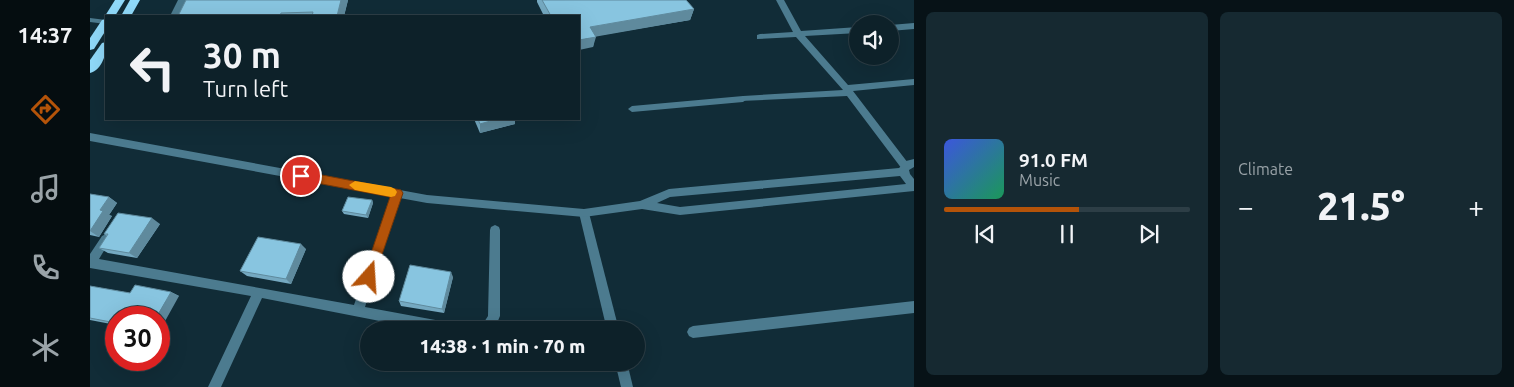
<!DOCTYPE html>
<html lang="en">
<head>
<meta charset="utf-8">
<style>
	body { margin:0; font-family:Ubuntu,sans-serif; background:#162931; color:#f1f3f6; height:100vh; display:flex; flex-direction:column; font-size:19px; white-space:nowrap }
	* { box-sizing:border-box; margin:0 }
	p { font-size:16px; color:#9aa3a8 }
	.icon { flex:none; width:28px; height:28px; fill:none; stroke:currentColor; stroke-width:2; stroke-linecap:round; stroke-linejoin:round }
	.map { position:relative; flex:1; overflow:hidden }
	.side { display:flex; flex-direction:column; gap:12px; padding:12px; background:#071217; width:600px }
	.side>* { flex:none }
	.hud { position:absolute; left:15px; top:15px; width:475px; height:105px; border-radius:0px; box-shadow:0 5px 20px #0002,0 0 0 1px #2d3e46; background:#0d2129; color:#f1f3f6; overflow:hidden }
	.buttons { position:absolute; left:759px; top:15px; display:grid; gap:10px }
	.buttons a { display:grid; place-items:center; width:50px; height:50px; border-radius:50%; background:#0d2129; box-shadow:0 5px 20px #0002,0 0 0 1px #2d3e46; font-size:25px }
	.speed { position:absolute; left:15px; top:306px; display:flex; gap:10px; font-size:25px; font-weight:700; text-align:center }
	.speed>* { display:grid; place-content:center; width:65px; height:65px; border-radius:50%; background:#0d2129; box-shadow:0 5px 20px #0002,0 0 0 1px #2d3e46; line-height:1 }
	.speed .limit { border:8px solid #d22; background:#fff; color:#111 }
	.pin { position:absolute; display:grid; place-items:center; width:42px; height:42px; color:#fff; margin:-21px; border:2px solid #fff; border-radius:50%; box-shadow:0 1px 5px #0007 }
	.me { position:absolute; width:55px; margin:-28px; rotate:19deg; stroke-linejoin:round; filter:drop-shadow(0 0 4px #0008) }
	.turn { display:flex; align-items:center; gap:18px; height:105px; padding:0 15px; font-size:22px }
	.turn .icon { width:65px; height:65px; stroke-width:2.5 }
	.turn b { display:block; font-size:35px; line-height:42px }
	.big { font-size:38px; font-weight:800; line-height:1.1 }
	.side .tile { flex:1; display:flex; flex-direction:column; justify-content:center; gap:8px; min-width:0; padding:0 18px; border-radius:8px; background:#162931 }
	.song { display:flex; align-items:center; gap:15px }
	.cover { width:60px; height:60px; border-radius:8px; background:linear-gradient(135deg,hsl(230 70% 55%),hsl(150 70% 35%)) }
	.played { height:5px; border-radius:2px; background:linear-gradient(90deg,#b45309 55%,#2d3e46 55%) }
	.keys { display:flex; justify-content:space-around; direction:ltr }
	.heat { display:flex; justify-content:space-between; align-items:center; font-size:28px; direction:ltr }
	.side .tiles { flex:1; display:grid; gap:12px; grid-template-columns:repeat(2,1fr) }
	.trip { position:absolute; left:270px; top:321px; width:285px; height:50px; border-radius:25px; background:#0d2129; box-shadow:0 5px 20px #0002,0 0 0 1px #2d3e46; font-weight:800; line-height:50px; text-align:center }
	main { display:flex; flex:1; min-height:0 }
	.dock { display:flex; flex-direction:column; width:90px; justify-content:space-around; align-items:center; background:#050d10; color:#9aa3a8 }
	.dock .icon { width:35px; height:35px }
	.dock .active { color:#b45309 }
	.dock b { font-size:22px; color:#f1f3f6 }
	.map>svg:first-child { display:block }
</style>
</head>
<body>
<main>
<nav class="dock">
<b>14:37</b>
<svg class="icon active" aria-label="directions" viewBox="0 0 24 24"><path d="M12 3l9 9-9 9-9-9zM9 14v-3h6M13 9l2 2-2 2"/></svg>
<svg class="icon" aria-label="music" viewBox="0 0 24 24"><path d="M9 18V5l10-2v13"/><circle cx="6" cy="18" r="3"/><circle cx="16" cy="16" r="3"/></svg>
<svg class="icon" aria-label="phone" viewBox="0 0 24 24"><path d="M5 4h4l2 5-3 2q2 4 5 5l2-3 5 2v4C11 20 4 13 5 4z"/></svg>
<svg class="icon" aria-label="climate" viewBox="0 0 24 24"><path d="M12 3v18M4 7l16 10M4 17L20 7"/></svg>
</nav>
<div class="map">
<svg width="824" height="387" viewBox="0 0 824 387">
	<rect width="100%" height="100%" fill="#112c37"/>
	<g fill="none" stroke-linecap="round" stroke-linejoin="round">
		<g fill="#4c7b8f" fill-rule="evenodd">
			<polygon points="88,0 96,0 88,16 80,16"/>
			<polygon points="0,18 16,20 16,24 0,22"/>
			<polygon points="653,96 657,99 653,102 542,112 538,109 542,106"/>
		</g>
		<g fill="#4c7b8f" fill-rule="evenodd">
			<polygon points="686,0 694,0 711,31 768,27 768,33 715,36 758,85 824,79 824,85 763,91 818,163 820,166 818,169 812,169 757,96 650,101 649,99 653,96 753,90 706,37 667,39 667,35 670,34 703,32"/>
			<polygon points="824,23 824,29 800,31 800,25"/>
			<polygon points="307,189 311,190 312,193 275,307 367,324 371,326 373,330 336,330 172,298 131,387 118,387 161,296 0,268 0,254 12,236 16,234 20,236 21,239 9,259 264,305 302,193 303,190"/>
			<polygon points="494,209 498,210 499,213 529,330 517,330 489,213 490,210"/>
			<polygon points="405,225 409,227 410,230 410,316 404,330 389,330 398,316 400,230 401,227"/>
			<polygon points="824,301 824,313 603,338 599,336 597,332 599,328 603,326"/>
			<polygon points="525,362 537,362 543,387 531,387"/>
		</g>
		<path fill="#4c7b8f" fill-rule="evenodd" d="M0,133L337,195L494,209L550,201L579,189L809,168L816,161L824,159V167L819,170L820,174L824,179V191L590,215L552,209L494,217L337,203L0,141ZM810,176L816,184L590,207L567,203L580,197Z"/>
		<g fill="#90dafa" fill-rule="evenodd">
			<polygon points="25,0 35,0 25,16 16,16 16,18 15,16"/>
			<polygon points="40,0 50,0 41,16 31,16"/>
			<polygon points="16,19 16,30 4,49 0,50 0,38 12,20"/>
			<path d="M16,42C17,53 12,70 0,73V60L12,43Z"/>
		</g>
	</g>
	<g fill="#75a9c1">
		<polygon points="96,0 258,0 254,16 88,16"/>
		<polygon points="447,0 596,0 604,9 600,20 505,36 503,47 489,16 454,16 447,2"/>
		<polygon points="384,119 425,119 425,124 390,133"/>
		<polygon points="0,194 19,197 27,203 19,215 22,216 9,237 0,235"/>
		<polygon points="282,200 283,203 278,218 254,214 252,211"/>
		<polygon points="70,224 47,258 18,253 9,248 17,236 14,234"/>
		<polygon points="216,249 201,284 157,276 150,271"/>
		<polygon points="363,277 354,313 311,306 309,301"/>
		<polygon points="0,286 40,293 81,292 89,296 26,318 26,325 0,320"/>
	</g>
	<g fill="#5f8a9d">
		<polygon points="251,0 258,0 254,16 247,16"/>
		<polygon points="604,9 600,20 498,38 500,27"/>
		<polygon points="506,37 503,47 489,50 489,40"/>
		<polygon points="407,119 425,119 425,124 390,133 390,124"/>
		<polygon points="19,197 27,203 19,215 22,216 9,237 0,231 10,210"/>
		<polygon points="282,200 283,203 278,218 276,215"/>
		<polygon points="62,218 70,224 47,258 39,253"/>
		<polygon points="211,244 216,249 201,284 196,279"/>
		<polygon points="361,272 363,277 354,313 352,309"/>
		<polygon points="81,292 89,296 69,332 69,318 66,318"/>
	</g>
	<g fill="#88c5e0" stroke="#5f8a9d">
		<polygon points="96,0 251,0 247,16 222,16 223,12 191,13 190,16 88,16"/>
		<polygon points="452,0 596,0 604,9 500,27 506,37 489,40 489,16 461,16"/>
		<polygon points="388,119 407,119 390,124"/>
		<polygon points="0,194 19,197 10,210 13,211 0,231"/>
		<polygon points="258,197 282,200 276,215 252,211"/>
		<polygon points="28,213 62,218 39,253 9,248 18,234 14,234"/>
		<polygon points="168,237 211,244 196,279 150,271"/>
		<polygon points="320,265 361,272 352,309 309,301"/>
		<polygon points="45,285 81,292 66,318 26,318 26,323 0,318 0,286 40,293"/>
	</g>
	<polygon fill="#b45309" stroke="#753606" points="211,171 311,190 313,193 283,281 279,283 274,281 273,277 300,197 211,180 206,176"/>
	<polygon fill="#f59e0b" points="265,181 301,187 305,189 307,192 305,196 301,197 265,190 259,185"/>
</svg>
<div class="buttons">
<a><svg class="icon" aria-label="sound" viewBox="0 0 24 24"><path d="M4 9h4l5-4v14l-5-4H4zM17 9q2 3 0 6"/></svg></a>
</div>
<div class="speed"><div class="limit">30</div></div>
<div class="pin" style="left:211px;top:176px;background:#d93025"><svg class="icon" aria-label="arrive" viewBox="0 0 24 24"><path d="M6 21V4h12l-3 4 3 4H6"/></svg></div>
<svg class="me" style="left:279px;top:277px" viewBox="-20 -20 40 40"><circle r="19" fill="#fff"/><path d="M0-13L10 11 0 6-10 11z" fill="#b45309"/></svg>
<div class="trip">14:38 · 1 min · 70 m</div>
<div class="hud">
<div class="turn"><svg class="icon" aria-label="left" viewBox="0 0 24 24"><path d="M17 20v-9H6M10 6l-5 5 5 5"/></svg><div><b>30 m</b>Turn left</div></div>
</div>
</div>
<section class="side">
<div class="tiles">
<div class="tile">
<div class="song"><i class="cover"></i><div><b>91.0 FM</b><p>Music</p></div></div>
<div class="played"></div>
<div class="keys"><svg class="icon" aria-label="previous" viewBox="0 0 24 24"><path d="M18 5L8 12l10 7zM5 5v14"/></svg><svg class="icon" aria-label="pause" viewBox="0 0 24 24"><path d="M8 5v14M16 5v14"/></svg><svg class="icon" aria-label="next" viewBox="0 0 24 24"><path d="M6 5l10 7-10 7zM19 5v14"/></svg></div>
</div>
<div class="tile"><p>Climate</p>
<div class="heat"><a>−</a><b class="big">21.5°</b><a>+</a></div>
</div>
</div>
</section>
</main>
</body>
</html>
